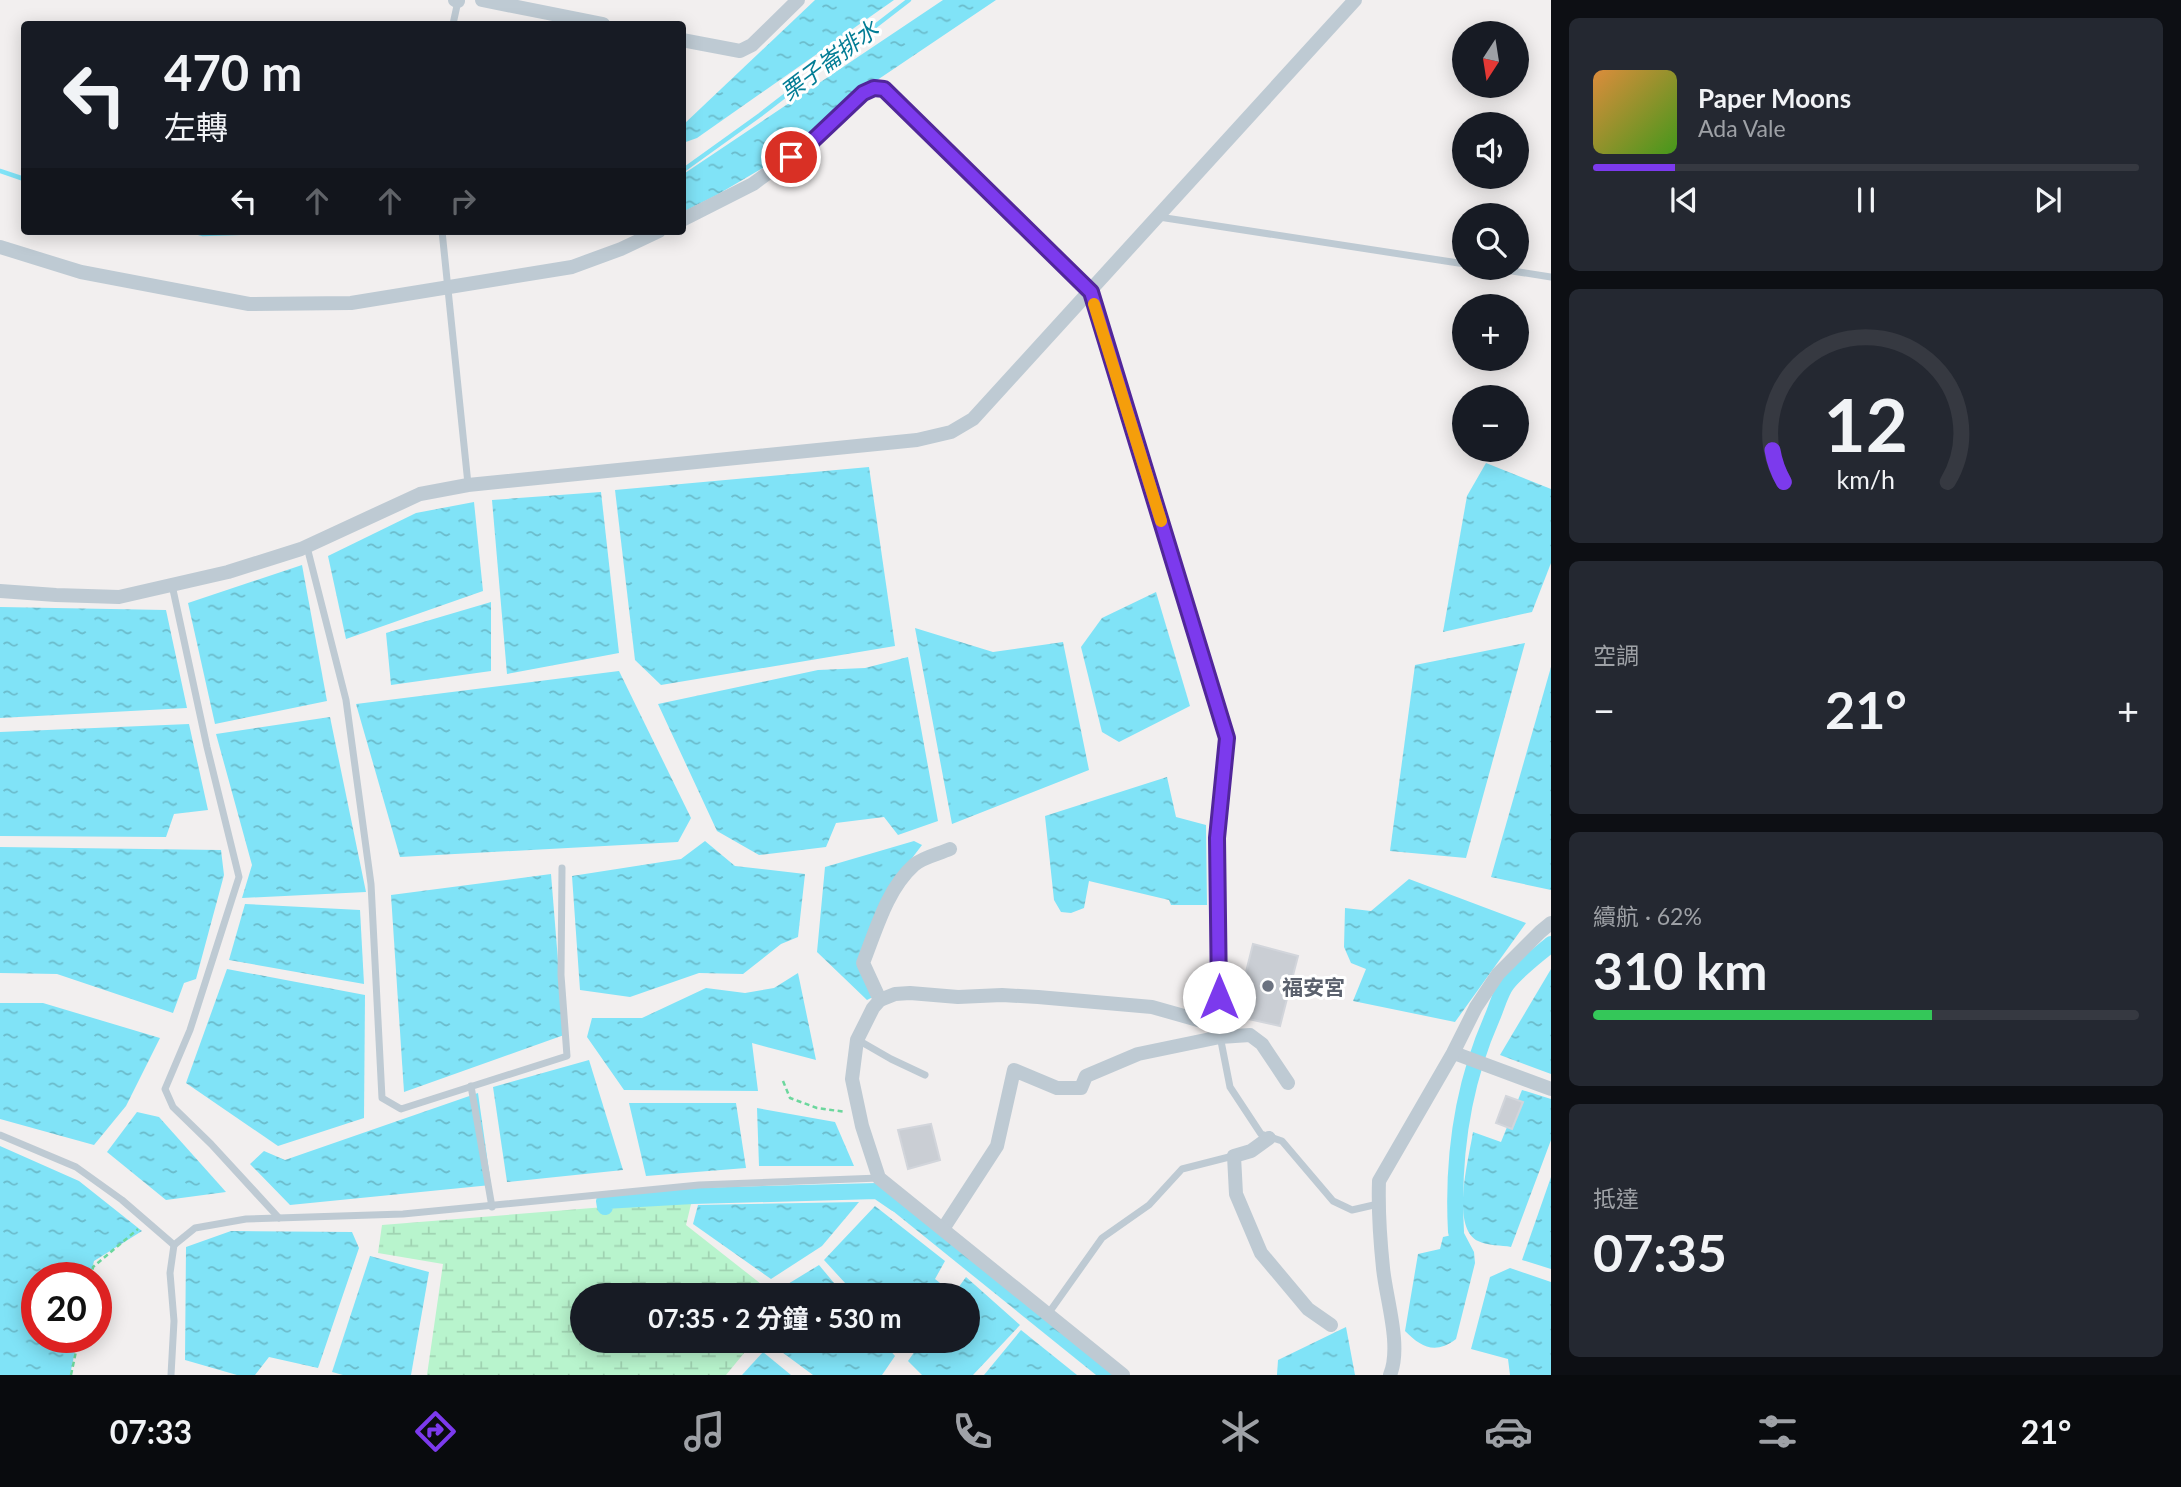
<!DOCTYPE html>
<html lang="zh-TW">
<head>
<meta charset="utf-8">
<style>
	body { margin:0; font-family:Lato,"Noto Sans TC",sans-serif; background:#242831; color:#f1f3f6; height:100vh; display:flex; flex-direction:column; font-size:26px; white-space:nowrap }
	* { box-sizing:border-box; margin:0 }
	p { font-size:23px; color:#9ea1a6 }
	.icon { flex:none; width:38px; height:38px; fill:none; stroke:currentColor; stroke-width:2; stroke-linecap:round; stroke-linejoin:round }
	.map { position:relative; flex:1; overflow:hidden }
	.sheet { display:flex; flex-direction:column; gap:18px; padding:18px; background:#0d0f14; width:630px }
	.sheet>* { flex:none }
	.top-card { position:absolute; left:21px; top:21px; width:665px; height:214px; border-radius:7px; box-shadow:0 4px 18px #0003; background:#171b24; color:#f1f3f6; overflow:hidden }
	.needle { width:46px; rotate:192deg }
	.tools { position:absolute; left:1452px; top:21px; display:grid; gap:14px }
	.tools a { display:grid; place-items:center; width:77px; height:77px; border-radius:50%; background:#171b24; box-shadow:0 4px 18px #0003; font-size:35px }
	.speed { position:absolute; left:21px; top:1262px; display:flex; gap:14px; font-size:35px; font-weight:700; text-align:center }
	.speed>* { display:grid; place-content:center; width:91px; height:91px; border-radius:50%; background:#171b24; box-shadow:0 4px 18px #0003; line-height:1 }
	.speed .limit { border:10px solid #d22; background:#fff; color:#111 }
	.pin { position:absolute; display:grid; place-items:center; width:60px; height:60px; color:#fff; margin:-30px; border:4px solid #fff; border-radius:50%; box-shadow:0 2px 7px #0007 }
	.me { position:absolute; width:77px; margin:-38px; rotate:0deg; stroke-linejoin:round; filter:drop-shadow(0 0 5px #0008) }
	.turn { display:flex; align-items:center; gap:24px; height:147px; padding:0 28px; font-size:32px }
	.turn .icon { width:91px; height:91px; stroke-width:2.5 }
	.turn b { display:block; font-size:49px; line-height:60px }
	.lanes { display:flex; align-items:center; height:66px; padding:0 28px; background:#0003; justify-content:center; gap:35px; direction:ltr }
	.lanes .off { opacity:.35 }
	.big { font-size:52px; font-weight:700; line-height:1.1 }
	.sheet .tile { flex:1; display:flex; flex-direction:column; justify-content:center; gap:10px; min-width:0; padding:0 24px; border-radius:10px; background:#242831 }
	.sheet .dial { align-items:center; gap:0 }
	.dial svg { height:182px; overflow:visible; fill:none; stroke:#363941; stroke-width:7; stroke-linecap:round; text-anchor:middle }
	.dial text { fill:#f1f3f6; stroke:none }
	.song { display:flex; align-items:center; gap:21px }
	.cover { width:84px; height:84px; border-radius:10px; background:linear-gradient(135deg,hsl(30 70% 55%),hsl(100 70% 35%)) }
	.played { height:7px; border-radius:4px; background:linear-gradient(90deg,#7c3aed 15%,#363941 15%) }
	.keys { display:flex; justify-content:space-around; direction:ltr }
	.heat { display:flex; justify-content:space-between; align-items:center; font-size:38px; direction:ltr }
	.charge { height:10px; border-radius:5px; background:linear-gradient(90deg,#34c759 62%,#363941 0) }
	.trip { position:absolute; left:570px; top:1283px; width:410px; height:70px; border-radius:35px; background:#171b24; box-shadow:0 4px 18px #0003; font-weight:700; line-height:70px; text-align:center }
	.dock { display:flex; height:112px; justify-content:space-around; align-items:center; background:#090b0e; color:#9ea1a6 }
	.dock .icon { width:49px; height:49px }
	.dock .current { color:#7c3aed }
	.dock b { font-size:32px; color:#f1f3f6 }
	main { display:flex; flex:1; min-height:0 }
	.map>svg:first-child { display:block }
</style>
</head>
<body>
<main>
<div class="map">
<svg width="1551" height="1375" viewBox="0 0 1551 1375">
	<defs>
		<pattern id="wetland-marsh" width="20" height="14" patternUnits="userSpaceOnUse" patternTransform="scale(1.75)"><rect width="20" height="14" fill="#b8f4cd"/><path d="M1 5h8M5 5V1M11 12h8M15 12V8" fill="none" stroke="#a0d3b2"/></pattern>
		<pattern id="water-ripples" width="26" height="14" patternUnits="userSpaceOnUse" patternTransform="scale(1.75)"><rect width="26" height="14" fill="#80e3f7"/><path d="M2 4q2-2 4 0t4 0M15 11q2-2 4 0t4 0" fill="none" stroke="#6bbbcb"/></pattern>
	</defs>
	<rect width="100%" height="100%" fill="#f2efef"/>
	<polygon fill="url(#wetland-marsh)" points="692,1200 686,1225 775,1295 583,1295 583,1340 754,1341 726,1375 427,1375 443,1264 378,1253 382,1225"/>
	<g fill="url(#water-ripples)">
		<polygon points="815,0 894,0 697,138 683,143 683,125"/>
		<polygon points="943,0 996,0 855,95 788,153 715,196 683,212 682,175"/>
		<polygon points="1486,463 1551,489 1551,563 1532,612 1443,632 1467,496"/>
		<polygon points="869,467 895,646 661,685 635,660 615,490"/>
		<polygon points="601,492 619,653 507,674 492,500"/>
		<polygon points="474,502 483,591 346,639 328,556 416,513"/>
		<polygon points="302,565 327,701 215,724 188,603"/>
		<polygon points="1156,592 1190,706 1119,742 1102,732 1081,647 1102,618"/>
		<polygon points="491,602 491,671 391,685 386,633"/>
		<polygon points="0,607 166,610 187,708 0,718"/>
		<polygon points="915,628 993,652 1063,642 1089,770 952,824"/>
		<polygon points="1525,643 1466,858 1390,851 1415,665"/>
		<polygon points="908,657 938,821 898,835 884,817 836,823 826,847 759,855 717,831 658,704 818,670 865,668"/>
		<polygon points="1551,667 1551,890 1491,877"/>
		<polygon points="619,671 691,818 678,842 400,857 356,704"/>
		<polygon points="330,717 366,892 242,898 252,865 216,734"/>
		<polygon points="189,724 208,810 174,814 166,837 0,836 0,732"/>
		<polygon points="1167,777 1176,817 1206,825 1207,905 1171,905 1169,900 1089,881 1084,908 1071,913 1061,912 1054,900 1045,816"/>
		<polygon points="705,841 735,866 805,874 798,937 781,944 743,974 699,973 630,997 580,990 572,876 681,859"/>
		<polygon points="914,841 922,845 903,870 868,951 875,996 867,1000 817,952 825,867"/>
		<polygon points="0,847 221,850 224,875 196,979 184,983 173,1013 57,974 0,973"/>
		<polygon points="551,874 564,1035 404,1092 391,895"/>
		<polygon points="1409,879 1526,923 1455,1022 1353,1001 1366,969 1351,963 1344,947 1345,908 1371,911"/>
		<polygon points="245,904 360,910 364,984 229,960"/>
		<polygon points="227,969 365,995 364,1118 278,1146 186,1083"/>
		<polygon points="1551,969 1551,1074 1500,1055"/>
		<polygon points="798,973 816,1060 752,1043 758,1091 624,1090 587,1037 592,1018 642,1018 706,988 745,993 774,988"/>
		<polygon points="0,1003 43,1003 160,1038 126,1106 94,1145 0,1119"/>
		<polygon points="589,1060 623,1170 507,1182 493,1087"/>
		<path d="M1522,1090L1551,1099V1140L1511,1247C1502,1245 1487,1246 1478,1241C1450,1227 1469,1158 1473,1132L1501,1142Z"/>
		<polygon points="478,1093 491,1185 290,1205 250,1164 264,1151 285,1160"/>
		<polygon points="629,1103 736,1103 746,1168 646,1176"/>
		<polygon points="757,1108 835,1122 854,1166 759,1166"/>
		<polygon points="137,1112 159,1117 226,1192 166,1200 107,1152"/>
		<polygon points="0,1146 79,1181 142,1231 94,1261 90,1277 37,1278 37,1337 78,1337 70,1375 0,1375"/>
		<polygon points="1551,1177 1551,1269 1522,1260"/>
		<polygon points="881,1188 1120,1375 1096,1375 878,1199"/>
		<polygon points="859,1202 822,1246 771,1279 693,1224 698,1205"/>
		<polygon points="875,1206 945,1261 935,1279 949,1290 945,1295 856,1295 824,1260"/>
		<path d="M1458,1210L1464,1233L1474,1252L1475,1263L1456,1339C1435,1355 1421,1347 1405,1331L1418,1254L1440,1249L1443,1237L1452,1235V1211Z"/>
		<polygon points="231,1231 352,1232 359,1248 318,1368 269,1357 255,1375 237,1375 185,1360 186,1247"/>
		<polygon points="370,1256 429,1272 411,1375 343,1375 332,1372"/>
		<polygon points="819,1265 844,1295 785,1295 783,1287"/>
		<polygon points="1510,1268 1551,1282 1551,1375 1510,1375 1508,1359 1471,1349 1490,1277"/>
		<polygon points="966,1277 1020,1325 973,1375 922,1375 908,1361 922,1341 968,1340 968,1295 953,1295"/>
		<polygon points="1346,1327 1355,1375 1277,1375 1278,1360"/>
		<polygon points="1021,1330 1077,1375 984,1375"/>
		<polygon points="767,1341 882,1341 895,1356 882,1375 813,1375"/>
		<polygon points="763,1352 791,1375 742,1375"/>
	</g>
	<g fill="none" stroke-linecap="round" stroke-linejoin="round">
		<g stroke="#80e3f7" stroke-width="4.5">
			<polyline points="0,171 24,179"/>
			<polyline points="682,171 760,115 909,0"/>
			<polyline points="192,231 203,234 291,231"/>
		</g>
		<g stroke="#80e3f7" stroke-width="16">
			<polyline points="605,1207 604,1201 693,1196 877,1191 896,1204"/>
			<path d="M1456,1232C1452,1157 1462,1086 1492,1018C1497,1007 1500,993 1507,984C1519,969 1537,956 1551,944"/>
		</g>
	</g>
	<g fill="#caced4" stroke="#d2d5db" stroke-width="2">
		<polygon points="1253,944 1298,956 1280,1026 1235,1016"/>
		<polygon points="1506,1096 1523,1102 1512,1129 1496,1123"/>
		<polygon points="931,1124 940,1160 908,1169 898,1130"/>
	</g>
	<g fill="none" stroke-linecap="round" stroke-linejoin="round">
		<g stroke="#6cd79d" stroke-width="2.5" stroke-dasharray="5 3.5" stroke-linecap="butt">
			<polyline points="783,1081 790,1098 817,1108 846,1112"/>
			<polyline points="91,1278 93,1267 138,1229"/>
			<polyline points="71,1375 79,1337"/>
		</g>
		<g stroke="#becad3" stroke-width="7">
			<polyline points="453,24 458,1"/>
			<polyline points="1159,217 1465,264"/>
			<polyline points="442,231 468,484"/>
			<polyline points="1493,268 1551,277"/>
			<polyline points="1091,292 1227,738 1217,838 1219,1024"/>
			<polyline points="307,547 346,700 371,884 382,1098 401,1109 567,1056 561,975 562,868"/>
			<polyline points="172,585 207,747 239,877 190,1030 165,1089 173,1107 211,1144 279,1218"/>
			<polyline points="1220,1036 1230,1087 1261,1134 1282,1141 1333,1201 1352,1210 1378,1204"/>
			<polyline points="858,1040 891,1059 925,1075"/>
			<polyline points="471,1086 492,1207"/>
			<polyline points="0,1135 76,1167 122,1200 174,1245 195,1228 246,1219 403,1214 699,1185 879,1178"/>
			<polyline points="1048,1314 1102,1238 1149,1205 1182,1169 1233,1156"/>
			<polyline points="171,1375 174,1321 170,1273 174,1245"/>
		</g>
		<g stroke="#becad3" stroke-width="14">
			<polyline points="455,0 458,1"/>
			<polyline points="482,0 603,24"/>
			<polyline points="682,40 740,51 752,45 798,0"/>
			<polyline points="682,220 753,184 809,143 863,93 874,88 884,89 1091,292"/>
			<polyline points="0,247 81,272 249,304 351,303 572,267 621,249 659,231"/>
			<polyline points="0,591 56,595 119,597 228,572 301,549 420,494 468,485 917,440 951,432 973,419 1355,0"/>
			<path d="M880,1000L863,963C876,930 887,889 914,865C923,857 939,854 950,849"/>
			<polyline points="1454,1053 1551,1089"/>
			<polyline points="1269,1138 1251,1151 1234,1156 1236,1194 1261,1253 1308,1309 1331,1325"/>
			<polyline points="943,1229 997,1146 1014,1070 1057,1088 1081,1088 1086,1076 1138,1054 1220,1037 1250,1035 1262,1044 1288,1083"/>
			<polyline points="1123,1375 879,1178 862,1126 852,1079 857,1040 873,1008 880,1000 895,994 910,993 958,997 1002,995 1038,997 1152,1007 1212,1024 1219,1023"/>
			<path d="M1390,1375C1402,1346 1386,1299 1383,1268C1380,1239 1378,1210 1379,1181L1453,1053L1476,1007L1498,974L1540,932L1551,923"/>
		</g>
	</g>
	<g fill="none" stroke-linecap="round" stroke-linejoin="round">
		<defs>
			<polyline id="route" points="791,157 809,144 863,93 874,88 884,89 1091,292 1227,738 1217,838 1219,997"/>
		</defs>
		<use href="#route" stroke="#51269a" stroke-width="18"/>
		<use href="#route" stroke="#7c3aed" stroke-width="12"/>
		<polyline stroke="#f59e0b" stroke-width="12" points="1094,304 1161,521"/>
	</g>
	<circle fill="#6b7280" stroke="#fff" stroke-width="2.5" cx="1268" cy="986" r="7"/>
	<g text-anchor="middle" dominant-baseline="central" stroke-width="6" stroke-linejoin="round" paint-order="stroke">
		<g font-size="21" font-weight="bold" fill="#5b616d" stroke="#fff" text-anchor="start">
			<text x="1282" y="986">福安宮</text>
		</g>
		<g font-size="23" font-style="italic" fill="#037d95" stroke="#fff">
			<text transform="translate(829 60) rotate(-37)">栗子崙排水</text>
		</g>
	</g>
</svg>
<div class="tools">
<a><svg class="needle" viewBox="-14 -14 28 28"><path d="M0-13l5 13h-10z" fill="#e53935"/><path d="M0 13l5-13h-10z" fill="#9ea1a6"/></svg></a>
<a><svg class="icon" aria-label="sound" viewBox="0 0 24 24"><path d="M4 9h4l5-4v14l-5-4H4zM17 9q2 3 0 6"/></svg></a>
<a><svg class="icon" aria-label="search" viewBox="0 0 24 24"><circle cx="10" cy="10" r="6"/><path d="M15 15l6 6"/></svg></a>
<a>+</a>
<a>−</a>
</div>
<div class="speed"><div class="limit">20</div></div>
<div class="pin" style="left:791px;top:157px;background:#d93025"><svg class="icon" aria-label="arrive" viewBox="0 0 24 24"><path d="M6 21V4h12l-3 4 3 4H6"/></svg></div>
<svg class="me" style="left:1219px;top:997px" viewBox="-20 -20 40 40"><circle r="19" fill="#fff"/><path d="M0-13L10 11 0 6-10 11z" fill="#7c3aed"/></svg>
<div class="trip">07:35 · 2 分鐘 · 530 m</div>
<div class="top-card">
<div class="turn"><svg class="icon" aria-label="left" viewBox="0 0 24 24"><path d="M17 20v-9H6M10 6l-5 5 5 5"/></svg><div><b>470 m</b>左轉</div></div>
<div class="lanes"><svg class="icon" aria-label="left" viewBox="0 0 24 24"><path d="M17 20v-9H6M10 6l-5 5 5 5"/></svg><svg class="icon off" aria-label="ahead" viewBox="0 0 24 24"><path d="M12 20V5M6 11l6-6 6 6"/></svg><svg class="icon off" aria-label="ahead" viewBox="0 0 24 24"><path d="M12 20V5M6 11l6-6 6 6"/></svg><svg class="icon off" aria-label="right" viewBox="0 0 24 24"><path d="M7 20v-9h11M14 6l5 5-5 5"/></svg></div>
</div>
</div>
<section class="sheet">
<div class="tile">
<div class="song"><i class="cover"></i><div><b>Paper Moons</b><p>Ada Vale</p></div></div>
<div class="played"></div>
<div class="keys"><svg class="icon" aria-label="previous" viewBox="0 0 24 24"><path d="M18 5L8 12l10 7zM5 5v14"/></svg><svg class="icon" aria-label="pause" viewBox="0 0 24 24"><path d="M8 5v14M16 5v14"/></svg><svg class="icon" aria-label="next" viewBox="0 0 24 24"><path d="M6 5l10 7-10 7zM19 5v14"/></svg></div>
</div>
<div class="tile dial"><svg viewBox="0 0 100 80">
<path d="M14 69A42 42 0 1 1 86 69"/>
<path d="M14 69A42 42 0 0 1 9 55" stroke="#7c3aed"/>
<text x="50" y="56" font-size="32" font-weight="700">12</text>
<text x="50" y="72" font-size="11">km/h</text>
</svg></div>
<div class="tile"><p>空調</p>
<div class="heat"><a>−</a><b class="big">21°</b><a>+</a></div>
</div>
<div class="tile"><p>續航 · 62%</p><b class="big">310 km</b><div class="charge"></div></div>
<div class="tile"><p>抵達</p><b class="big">07:35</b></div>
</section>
</main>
<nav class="dock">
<b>07:33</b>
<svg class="icon current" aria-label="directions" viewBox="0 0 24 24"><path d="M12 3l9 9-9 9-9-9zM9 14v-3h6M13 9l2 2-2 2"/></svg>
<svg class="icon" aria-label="music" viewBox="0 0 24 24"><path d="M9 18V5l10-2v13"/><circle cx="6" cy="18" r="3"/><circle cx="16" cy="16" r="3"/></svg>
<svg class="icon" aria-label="phone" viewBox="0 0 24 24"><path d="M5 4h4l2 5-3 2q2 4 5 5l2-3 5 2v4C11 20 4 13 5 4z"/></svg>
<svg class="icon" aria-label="climate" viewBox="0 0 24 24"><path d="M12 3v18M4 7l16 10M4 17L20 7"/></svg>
<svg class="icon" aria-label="car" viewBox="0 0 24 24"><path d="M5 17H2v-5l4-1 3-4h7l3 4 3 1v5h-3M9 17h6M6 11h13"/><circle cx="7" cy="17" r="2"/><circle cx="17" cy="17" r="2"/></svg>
<svg class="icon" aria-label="filters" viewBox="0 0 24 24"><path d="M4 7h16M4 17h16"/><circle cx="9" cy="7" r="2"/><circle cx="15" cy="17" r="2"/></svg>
<b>21°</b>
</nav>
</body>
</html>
